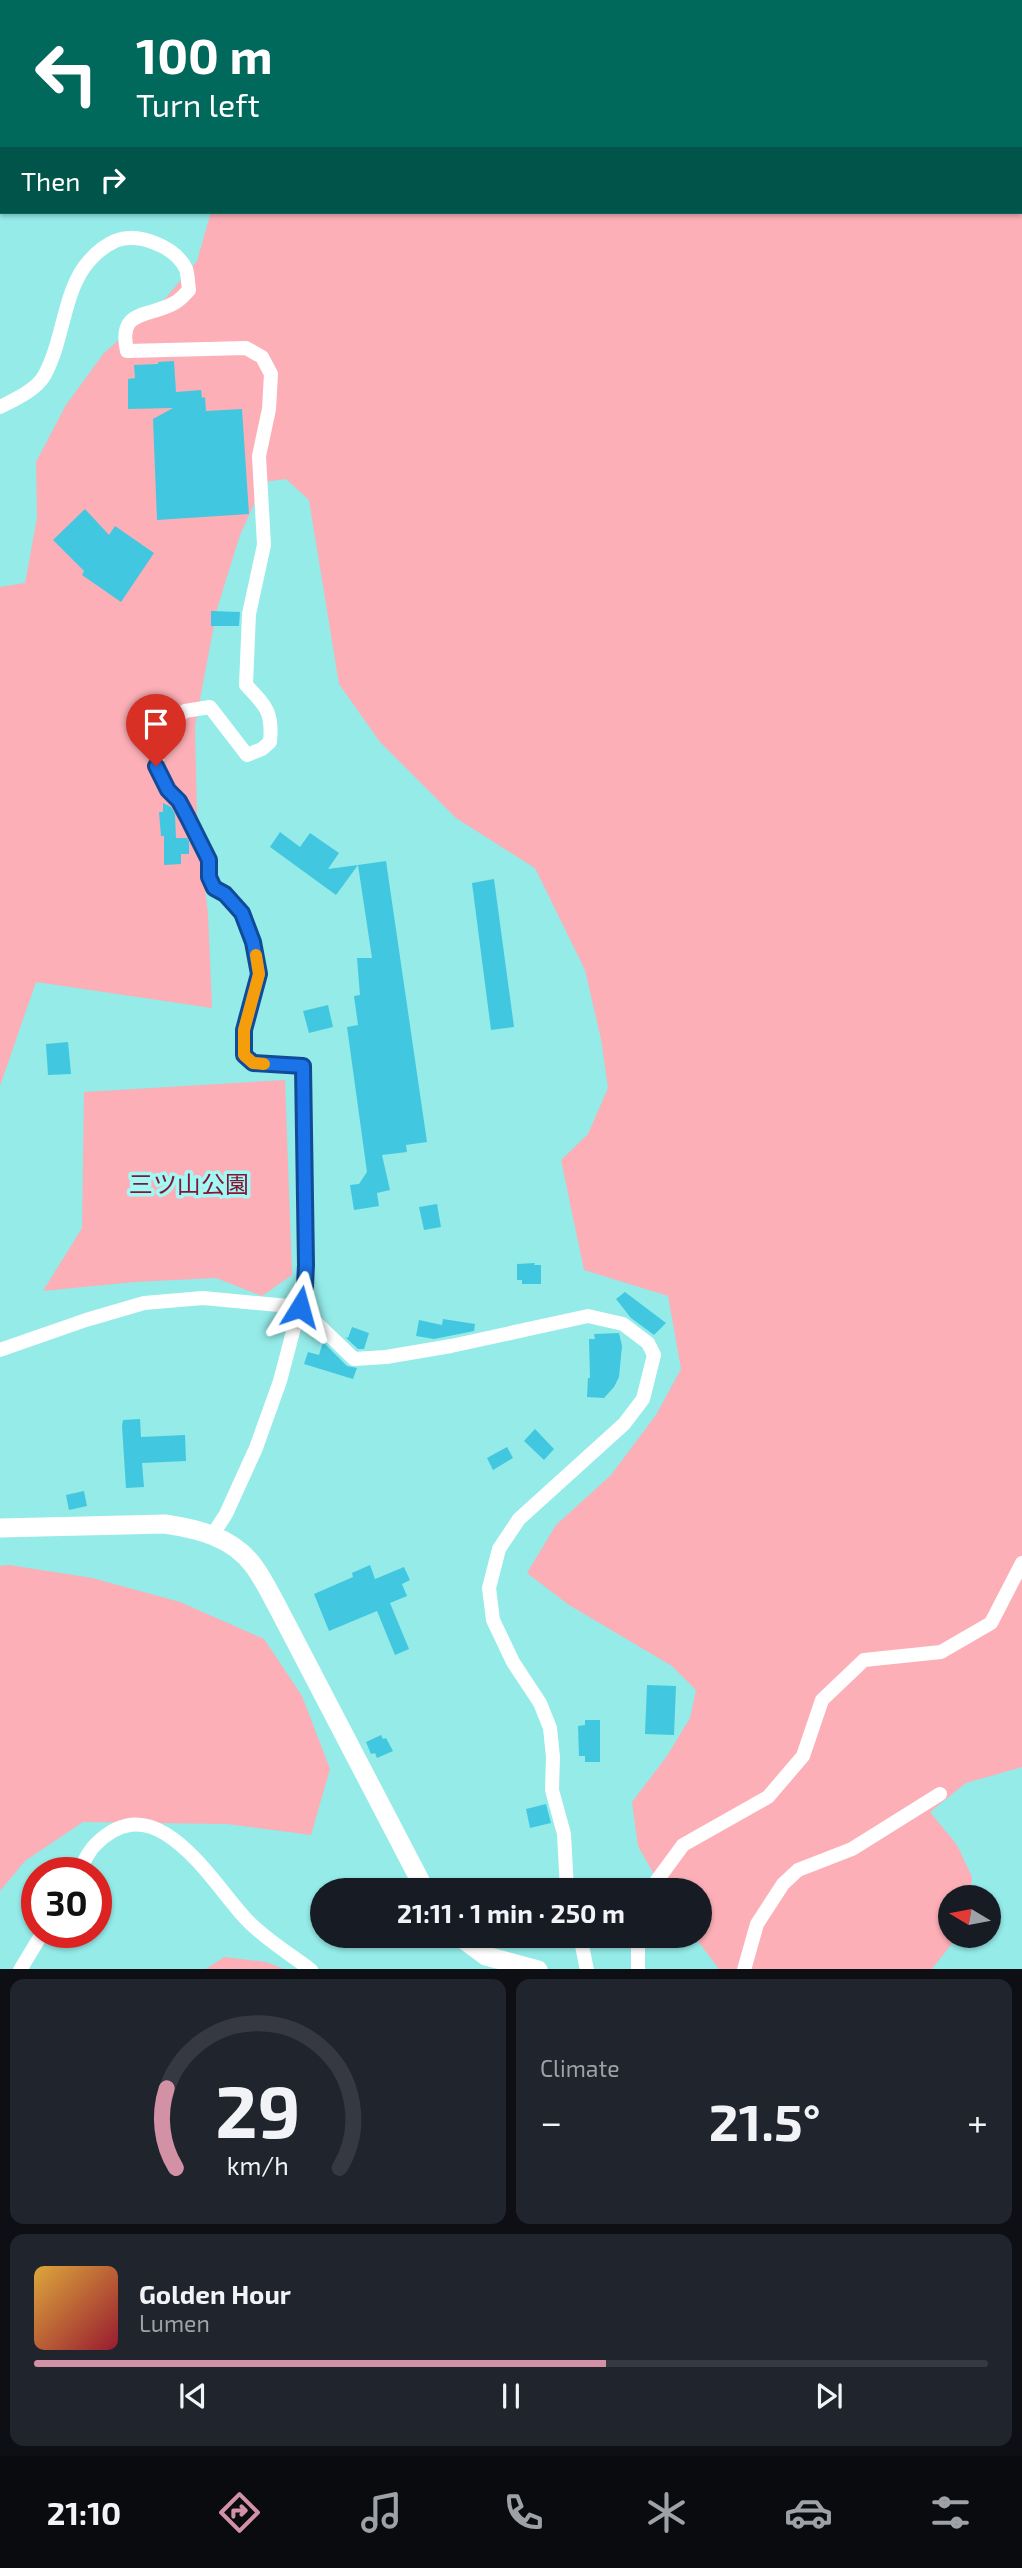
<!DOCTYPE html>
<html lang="en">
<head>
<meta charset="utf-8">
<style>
	body { margin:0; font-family:"Exo 2","Noto Sans JP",sans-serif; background:#20242c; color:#f1f3f6; height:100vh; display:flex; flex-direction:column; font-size:26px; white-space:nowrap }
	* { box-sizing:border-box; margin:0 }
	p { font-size:23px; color:#9ea1a6 }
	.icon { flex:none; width:38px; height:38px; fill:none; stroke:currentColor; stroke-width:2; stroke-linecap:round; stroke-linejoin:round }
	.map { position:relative; height:1969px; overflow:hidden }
	.panel { display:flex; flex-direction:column; gap:10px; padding:10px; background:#0d0f14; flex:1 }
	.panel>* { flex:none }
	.top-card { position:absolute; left:0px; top:0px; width:1022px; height:214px; box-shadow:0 2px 5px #0004; background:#00695c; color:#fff; overflow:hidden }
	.needle { width:46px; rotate:280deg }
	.controls { position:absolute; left:938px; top:1885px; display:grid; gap:14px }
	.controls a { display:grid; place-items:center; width:63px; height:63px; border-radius:50%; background:#171b24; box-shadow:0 2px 5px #0004; font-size:35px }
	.speed { position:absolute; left:21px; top:1857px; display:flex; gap:14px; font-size:35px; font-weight:700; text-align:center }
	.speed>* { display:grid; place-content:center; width:91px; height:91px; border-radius:50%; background:#171b24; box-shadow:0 2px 5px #0004; line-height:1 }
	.speed .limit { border:10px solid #d22; background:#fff; color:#111 }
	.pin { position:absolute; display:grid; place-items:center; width:60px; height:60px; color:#fff; margin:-72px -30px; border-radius:50% 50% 50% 0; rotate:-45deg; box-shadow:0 0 7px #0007 }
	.pin .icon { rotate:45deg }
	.me { position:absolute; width:77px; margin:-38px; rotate:8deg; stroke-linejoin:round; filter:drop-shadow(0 0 5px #0008) }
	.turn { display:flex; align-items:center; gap:24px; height:147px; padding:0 21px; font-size:32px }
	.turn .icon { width:91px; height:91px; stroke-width:2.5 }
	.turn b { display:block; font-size:49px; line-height:60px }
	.then { display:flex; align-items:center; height:66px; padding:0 21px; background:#0003; gap:14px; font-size:26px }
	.big { font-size:52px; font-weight:700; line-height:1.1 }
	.panel .widget { flex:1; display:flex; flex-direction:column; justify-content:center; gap:10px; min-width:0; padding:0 24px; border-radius:14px; background:#20242c }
	.panel .dial { align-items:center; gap:0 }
	.dial svg { height:182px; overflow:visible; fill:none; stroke:#363941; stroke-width:7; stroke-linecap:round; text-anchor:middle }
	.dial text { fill:#f1f3f6; stroke:none }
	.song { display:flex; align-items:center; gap:21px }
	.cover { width:84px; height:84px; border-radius:10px; background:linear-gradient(135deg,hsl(40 70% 55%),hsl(350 70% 35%)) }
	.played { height:7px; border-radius:4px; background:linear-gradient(90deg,#d391a5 60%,#363941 60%) }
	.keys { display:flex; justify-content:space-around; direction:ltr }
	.heat { display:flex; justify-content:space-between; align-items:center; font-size:38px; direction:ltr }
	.panel .tiles { flex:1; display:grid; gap:10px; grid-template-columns:1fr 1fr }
	.widget:last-child { grid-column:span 2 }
	.trip { position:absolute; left:310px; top:1878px; width:402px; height:70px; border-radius:35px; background:#171b24; box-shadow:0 2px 5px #0004; font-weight:700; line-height:70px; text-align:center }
	.menu { display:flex; height:112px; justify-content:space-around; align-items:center; background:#090b0e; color:#9ea1a6 }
	.menu .icon { width:49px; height:49px }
	.menu .current { color:#d391a5 }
	.menu b { font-size:32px; color:#f1f3f6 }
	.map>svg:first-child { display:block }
</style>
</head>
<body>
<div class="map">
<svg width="1022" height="1970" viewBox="0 0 1022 1970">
	<rect width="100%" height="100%" fill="#94ebe8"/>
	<g fill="#fcafb7">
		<polygon points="152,0 1022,0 1022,1767 966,1783 930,1812 957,1845 972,1877 970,1897 950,1897 950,1936 958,1936 931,1970 719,1969 694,1936 700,1936 700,1890 663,1890 638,1846 632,1802 667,1756 690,1718 696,1690 672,1666 569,1605 527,1573 556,1525 611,1475 656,1415 681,1369 668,1296 584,1270 561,1160 588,1134 608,1088 601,1039 585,970 535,868 456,818 380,742 339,684 309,500 286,479 264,482 240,535 217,609 195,726 197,817 208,914 212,1008 36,982 0,1086 0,587 25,583 37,518 36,462 66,405 104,353 164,300 197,261 211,212 1020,212 1020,2"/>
		<polygon points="285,1080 292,1275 262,1296 216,1278 134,1282 43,1291 82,1228 84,1092"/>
		<polygon points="9,1565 92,1578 180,1602 264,1639 302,1696 330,1769 311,1835 227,1824 83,1822 25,1861 0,1891 0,1566"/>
		<polygon points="224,1957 266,1962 284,1969 206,1969"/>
	</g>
	<g fill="#42c7e0">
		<polygon points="174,361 176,392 201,390 202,398 205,397 206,411 242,409 249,514 157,520 153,419 173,408 128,409 128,379 135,378 134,365 158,364 158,362"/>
		<polygon points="85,509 109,535 115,526 154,553 121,602 82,575 84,571 53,540"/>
		<polygon points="211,611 240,612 239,626 211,626"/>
		<polygon points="163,803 171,807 175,814 176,838 187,838 189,841 189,854 181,854 181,864 164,865 164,836 161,836 159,812 163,812"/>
		<polygon points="280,832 300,847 310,833 339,853 328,869 358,865 336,895 270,847"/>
		<polygon points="386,861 427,1142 406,1145 407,1152 382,1155 390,1190 377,1193 379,1206 354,1210 350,1185 359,1184 367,1172 347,1027 358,1025 354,996 360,995 357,958 372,958 358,865"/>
		<polygon points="494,879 514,1027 491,1030 472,883"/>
		<polygon points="328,1005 333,1027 309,1033 303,1011"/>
		<polygon points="68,1042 71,1074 48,1075 46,1044"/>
		<polygon points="437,1204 441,1227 424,1230 419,1207"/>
		<polygon points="535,1263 534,1265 541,1265 541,1284 522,1284 522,1280 517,1280 517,1264"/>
		<polygon points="625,1292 666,1323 654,1335 631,1318 616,1299"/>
		<polygon points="443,1319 475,1324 474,1331 434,1339 416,1336 419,1320 442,1325"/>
		<polygon points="352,1327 369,1333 364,1349 358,1349 345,1337 348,1338"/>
		<polygon points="619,1333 622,1346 619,1377 614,1387 604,1398 587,1397 588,1378 590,1378 589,1339 595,1339 594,1334"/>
		<polygon points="323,1342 347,1366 357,1368 353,1379 304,1364 308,1352 319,1355"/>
		<polygon points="140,1419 141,1437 185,1435 186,1461 142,1463 144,1487 126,1488 122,1426 123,1420"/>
		<polygon points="535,1429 554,1449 544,1460 524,1441"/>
		<polygon points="507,1447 513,1458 493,1470 487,1458"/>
		<polygon points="84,1491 87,1506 69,1510 66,1495"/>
		<polygon points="370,1565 375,1579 404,1567 410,1580 402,1584 407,1596 390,1603 409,1649 395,1655 377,1611 329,1631 314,1594 353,1577 352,1573"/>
		<polygon points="647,1685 676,1686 674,1735 645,1734"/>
		<polygon points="585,1720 600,1720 600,1762 585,1762 585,1756 579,1756 578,1726 585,1725"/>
		<polygon points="381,1735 383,1739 386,1738 393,1751 377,1758 375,1753 371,1754 366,1742"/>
		<polygon points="546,1804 551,1823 530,1828 526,1809"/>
	</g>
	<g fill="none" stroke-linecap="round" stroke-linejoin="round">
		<g stroke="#fff" stroke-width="14">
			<path d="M0,407C14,400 36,390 44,376C64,341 63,290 89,261C96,253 106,245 115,241C138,232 175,246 186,269C188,275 188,283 189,290C185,294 181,299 176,302C151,318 117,307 127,351L246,348L262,357L271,374L269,409L259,456L264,545L249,614L246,685C266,706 273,712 270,742L262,749L247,755L210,707L185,711L170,722L160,735L156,766L168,791L179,801L188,818L209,860V877L214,888L225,894L242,913L253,942L259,974L244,1030V1055L253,1063L303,1066L305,1286L280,1381L256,1448L226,1514L213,1534"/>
			<polyline points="0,1350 86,1320 144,1303 203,1298 300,1307 354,1359 386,1357 451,1346 588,1316 623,1324 648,1343 654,1355 643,1399 624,1424 519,1519 499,1549 489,1588 493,1620 513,1662 540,1703 550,1728 553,1757 552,1790 564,1834 567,1890"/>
			<path d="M78,1872C83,1864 88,1852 95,1845C156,1782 210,1881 247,1920C265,1939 290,1954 311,1970"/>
			<polyline points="650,1890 683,1845 768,1797 803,1756 822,1700 864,1660 941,1652 991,1623 1022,1563"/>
			<polyline points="580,1936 587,1970"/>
			<polyline points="20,1970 43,1932"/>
			<polyline points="638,1970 638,1936"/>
			<polyline points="744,1970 757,1924 783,1884 798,1870 852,1849 940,1794"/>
		</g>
		<g stroke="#fff" stroke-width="19">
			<path d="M0,1528L165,1524C198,1529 232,1537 253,1565C262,1577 269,1591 276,1604L425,1890"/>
			<polyline points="459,1936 486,1956 538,1970"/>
		</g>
	</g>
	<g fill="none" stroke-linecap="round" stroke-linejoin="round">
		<defs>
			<polyline id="route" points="156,766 168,790 179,801 188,818 209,860 209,877 214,888 225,894 242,913 253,942 259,974 244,1030 244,1055 253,1063 303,1066 306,1265 305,1286 300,1307"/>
		</defs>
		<use href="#route" stroke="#114b97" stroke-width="18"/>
		<use href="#route" stroke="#1a73e8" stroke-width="12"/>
		<polyline stroke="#f59e0b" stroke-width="12" points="256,955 259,974 244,1030 244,1055 253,1063 264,1064"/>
	</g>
	<g text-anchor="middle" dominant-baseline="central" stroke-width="7" stroke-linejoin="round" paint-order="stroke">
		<g font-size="24" fill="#861433" stroke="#a1f9f5">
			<text x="189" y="1183">三ツ山公園</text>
		</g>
	</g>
</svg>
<div class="controls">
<a><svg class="needle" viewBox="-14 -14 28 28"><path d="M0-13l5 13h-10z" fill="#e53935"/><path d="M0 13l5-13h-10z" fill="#9ea1a6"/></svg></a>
</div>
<div class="speed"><div class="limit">30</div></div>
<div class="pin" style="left:156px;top:766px;background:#d93025"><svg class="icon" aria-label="arrive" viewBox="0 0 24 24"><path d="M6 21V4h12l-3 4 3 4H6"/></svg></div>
<svg class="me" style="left:300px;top:1307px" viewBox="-20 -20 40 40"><path d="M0-17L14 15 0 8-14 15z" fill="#1a73e8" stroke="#fff" stroke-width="4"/></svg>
<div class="trip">21:11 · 1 min · 250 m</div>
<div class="top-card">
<div class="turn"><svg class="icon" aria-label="left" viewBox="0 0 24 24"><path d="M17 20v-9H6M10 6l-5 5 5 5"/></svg><div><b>100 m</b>Turn left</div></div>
<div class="then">Then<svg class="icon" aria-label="right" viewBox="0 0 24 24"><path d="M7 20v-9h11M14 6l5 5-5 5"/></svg></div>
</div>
</div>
<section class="panel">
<div class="tiles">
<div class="widget dial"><svg viewBox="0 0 100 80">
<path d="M14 69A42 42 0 1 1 86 69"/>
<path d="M14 69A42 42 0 0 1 10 34" stroke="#d391a5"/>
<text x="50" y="56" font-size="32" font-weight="700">29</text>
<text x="50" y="72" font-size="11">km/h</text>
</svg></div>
<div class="widget"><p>Climate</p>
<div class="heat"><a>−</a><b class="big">21.5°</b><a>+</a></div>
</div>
<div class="widget">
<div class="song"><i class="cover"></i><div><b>Golden Hour</b><p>Lumen</p></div></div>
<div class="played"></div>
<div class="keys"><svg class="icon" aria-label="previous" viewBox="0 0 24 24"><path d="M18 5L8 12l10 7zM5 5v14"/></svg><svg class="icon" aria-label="pause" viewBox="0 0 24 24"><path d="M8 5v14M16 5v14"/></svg><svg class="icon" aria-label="next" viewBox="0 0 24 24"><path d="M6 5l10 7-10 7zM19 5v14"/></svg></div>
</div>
</div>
</section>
<nav class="menu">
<b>21:10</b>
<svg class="icon current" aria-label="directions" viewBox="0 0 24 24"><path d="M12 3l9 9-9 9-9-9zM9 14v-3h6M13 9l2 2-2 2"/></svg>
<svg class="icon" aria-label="music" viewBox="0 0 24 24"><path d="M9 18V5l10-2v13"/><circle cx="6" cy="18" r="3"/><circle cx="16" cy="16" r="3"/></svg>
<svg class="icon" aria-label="phone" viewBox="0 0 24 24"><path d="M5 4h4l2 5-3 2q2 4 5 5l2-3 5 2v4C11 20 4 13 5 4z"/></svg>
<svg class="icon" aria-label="climate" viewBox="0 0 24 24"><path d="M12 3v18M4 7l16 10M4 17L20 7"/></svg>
<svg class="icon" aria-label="car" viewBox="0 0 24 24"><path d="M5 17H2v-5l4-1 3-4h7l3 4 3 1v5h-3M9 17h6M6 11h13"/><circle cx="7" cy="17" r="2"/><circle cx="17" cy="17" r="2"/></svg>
<svg class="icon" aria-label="filters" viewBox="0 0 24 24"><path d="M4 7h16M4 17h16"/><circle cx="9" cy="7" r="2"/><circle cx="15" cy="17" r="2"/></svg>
</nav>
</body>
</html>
